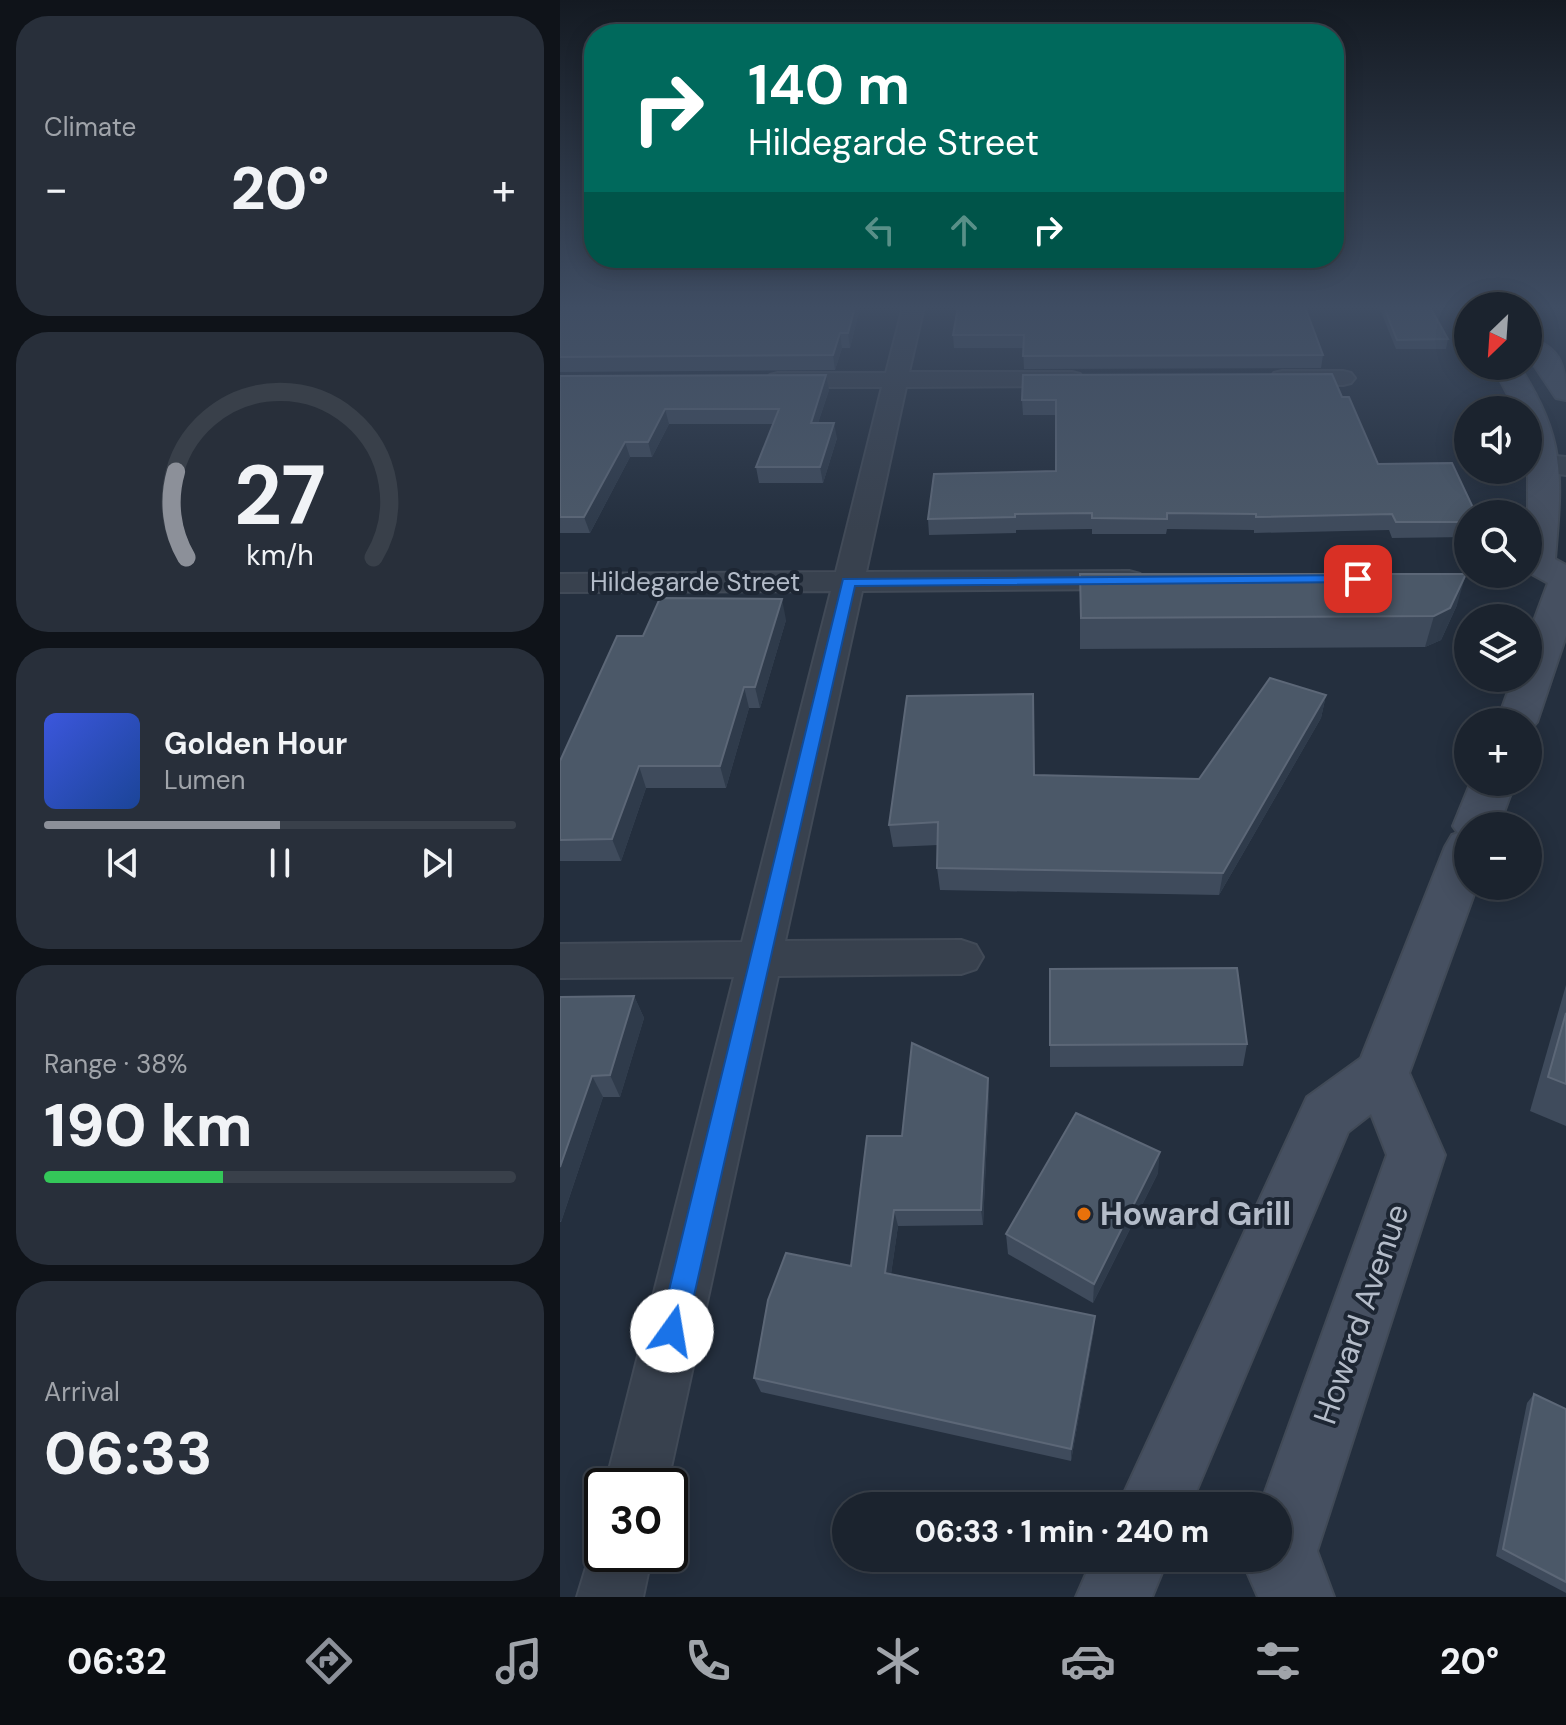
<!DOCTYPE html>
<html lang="en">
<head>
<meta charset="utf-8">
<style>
	body { margin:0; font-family:"DM Sans",sans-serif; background:#282f3a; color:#f1f3f6; height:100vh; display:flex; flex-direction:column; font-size:30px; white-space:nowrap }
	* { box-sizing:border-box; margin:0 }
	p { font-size:26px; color:#a0a4aa }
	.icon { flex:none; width:44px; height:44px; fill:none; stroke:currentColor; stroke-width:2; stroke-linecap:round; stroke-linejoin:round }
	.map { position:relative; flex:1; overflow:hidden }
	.sheet { display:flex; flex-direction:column; gap:16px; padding:16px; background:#0f1319; width:560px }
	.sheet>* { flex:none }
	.top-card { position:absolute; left:24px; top:24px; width:760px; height:244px; border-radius:32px; box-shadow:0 4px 20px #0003,0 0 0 2px #39404a; background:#00695c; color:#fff; overflow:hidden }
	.needle { width:52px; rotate:205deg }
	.buttons { position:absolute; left:894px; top:292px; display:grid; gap:16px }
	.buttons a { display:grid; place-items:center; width:88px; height:88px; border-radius:50%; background:#1b232e; box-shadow:0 4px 20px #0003,0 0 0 2px #39404a; font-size:40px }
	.speed { position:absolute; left:24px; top:1468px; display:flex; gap:16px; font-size:40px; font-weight:700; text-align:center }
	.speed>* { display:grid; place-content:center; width:104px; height:104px; border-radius:50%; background:#1b232e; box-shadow:0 4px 20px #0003,0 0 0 2px #39404a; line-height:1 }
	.speed .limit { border:4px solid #111; border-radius:12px; background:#fff; color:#111 }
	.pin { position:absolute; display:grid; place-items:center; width:68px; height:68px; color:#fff; margin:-34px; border-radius:16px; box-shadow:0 4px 12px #0006 }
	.me { position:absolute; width:88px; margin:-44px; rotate:13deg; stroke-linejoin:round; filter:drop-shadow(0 0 6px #0008) }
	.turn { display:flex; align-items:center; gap:28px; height:168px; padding:0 32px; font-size:36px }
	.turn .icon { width:104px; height:104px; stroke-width:2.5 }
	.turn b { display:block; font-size:56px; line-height:68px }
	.lanes { display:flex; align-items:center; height:76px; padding:0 32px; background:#0003; justify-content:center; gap:40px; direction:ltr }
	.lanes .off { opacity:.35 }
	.big { font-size:60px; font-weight:800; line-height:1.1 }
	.sheet .widget { flex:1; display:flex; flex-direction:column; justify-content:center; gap:12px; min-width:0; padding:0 28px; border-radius:32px; background:#282f3a }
	.sheet .dial { align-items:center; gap:0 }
	.dial svg { height:208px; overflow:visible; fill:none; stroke:#39404a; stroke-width:7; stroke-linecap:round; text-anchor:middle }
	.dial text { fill:#f1f3f6; stroke:none }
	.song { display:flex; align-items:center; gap:24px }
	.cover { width:96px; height:96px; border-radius:12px; background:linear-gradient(135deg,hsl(230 70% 55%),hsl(220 70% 35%)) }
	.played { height:8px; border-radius:4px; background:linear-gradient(90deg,#8c9099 50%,#39404a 50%) }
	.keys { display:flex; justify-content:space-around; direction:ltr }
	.heat { display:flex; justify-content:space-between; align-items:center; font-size:44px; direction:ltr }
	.charge { height:12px; border-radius:6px; background:linear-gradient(90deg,#34c759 38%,#39404a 0) }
	.trip { position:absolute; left:272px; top:1492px; width:460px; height:80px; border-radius:40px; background:#1b232e; box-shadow:0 4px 20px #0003,0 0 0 2px #39404a; font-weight:800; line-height:80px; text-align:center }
	.tab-bar { display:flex; height:128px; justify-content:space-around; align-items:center; background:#0b0e12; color:#a0a4aa }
	.tab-bar .icon { width:56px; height:56px }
	.tab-bar .current { color:#8c9099 }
	.tab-bar b { font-size:36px; color:#f1f3f6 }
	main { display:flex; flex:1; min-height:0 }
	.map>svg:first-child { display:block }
</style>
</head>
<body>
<main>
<section class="sheet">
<div class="widget"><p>Climate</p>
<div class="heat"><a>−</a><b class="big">20°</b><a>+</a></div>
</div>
<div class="widget dial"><svg viewBox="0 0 100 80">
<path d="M14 69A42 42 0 1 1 86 69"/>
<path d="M14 69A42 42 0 0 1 10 36" stroke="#8c9099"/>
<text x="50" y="56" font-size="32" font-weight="700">27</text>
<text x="50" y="72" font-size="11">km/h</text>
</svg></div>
<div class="widget">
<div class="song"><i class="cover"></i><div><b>Golden Hour</b><p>Lumen</p></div></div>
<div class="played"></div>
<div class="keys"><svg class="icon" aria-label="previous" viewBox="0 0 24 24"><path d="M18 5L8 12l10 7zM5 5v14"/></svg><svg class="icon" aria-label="pause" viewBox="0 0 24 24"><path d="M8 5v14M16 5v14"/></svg><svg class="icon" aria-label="next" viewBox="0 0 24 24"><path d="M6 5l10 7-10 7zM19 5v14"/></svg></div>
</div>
<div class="widget"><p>Range · 38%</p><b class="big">190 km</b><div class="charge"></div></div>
<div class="widget"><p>Arrival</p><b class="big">06:33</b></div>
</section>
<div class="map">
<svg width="1006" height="1597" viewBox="0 0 1006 1597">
	<rect width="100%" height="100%" fill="#242f3e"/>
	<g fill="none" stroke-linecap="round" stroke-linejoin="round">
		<defs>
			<g id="minor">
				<polygon points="343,307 364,307 349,372 512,372 520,374 524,379 520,384 512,386 346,387 306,572 569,571 580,574 584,580 580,586 569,589 302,591 225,941 401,940 416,945 423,957 416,969 401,974 218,976 107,1486 45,1486 174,977 0,978 0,944 182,942 271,591 0,592 0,574 276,572 322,387 218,387 210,385 206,380 210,375 218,373 326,373"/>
				<polygon points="722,371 783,371 791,373 795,378 791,383 783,385 714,383 710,378 714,373"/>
				<polygon points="42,1530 42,1554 92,1554 83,1597 17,1597 37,1531"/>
			</g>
			<polygon id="tertiary" points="985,455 1006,457 1006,475 974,471 970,464 974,457"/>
			<g id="secondary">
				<path d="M968,338C1002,347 1006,369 1006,400L996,398L968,356Z"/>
				<path d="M933,366H959C1006,440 1002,475 995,559L1006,565V636L977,722L968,732V722H937L953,678H968V637L988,583L968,572V410H956Z"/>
				<polygon points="911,782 955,782 939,826 908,826 908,886 917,886 849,1073 885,1155 757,1551 774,1597 698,1597 681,1558 718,1558 718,1506 700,1506 827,1155 811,1114 788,1132 630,1506 558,1506 747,1097 801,1058 885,847 892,835 898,833 893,826"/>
				<polygon points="533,1558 608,1558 592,1597 516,1597"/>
			</g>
		</defs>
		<use href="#minor" stroke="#414a57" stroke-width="4"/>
		<use href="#tertiary" stroke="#414a57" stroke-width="4"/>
		<use href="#secondary" stroke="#414a57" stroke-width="4"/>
		<use href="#minor" fill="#38414e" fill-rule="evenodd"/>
		<use href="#tertiary" fill="#38414e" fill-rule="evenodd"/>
		<use href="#secondary" fill="#465061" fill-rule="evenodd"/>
	</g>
	<g fill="#3f4b5c">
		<polygon points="0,307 300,307 290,348 282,348 275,370 0,372"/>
		<polygon points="398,307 763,355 761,368 464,369 463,348 394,348 393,335"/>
		<polygon points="819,307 870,307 888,339 886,349 836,349"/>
		<polygon points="0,376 269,390 258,423 277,438 263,483 199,483 196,467 213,424 109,424 92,457 70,457 30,533 0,533"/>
		<polygon points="782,397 818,464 908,514 908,537 832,538 829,530 694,533 694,530 607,529 606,534 532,534 532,529 456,530 456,533 369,535 368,519 496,471 496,415 463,415 462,400"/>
		<polygon points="520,574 897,605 881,640 865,647 520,649"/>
		<polygon points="226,620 200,708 189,708 166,788 86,788 61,861 0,861 0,761 83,636"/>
		<polygon points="766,695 761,718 659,895 380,890 377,868 378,845 333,847 329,825 474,775 639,779"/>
		<polygon points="490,969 687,1044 683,1066 490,1067"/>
		<polygon points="1006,985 1006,1126 970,1111"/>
		<polygon points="74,996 84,1018 60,1097 43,1097 1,1222 0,1222 0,997"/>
		<polygon points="428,1078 429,1094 423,1225 338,1226 331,1274 534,1330 511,1461 201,1392 194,1378 291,1266 342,1136"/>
		<polygon points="598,1173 533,1303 448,1254 446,1234"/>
		<polygon points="974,1394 1006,1409 1006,1593 936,1556 967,1403"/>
	</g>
	<g fill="#2f3b4b">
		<polygon points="295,307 300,307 290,348 288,333"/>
		<polygon points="280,333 282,348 275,370 273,355"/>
		<polygon points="266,375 269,390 253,438 251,423"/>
		<polygon points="105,409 109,424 92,457 88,442"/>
		<polygon points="274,423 277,438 263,483 260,467"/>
		<polygon points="65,442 70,457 30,533 24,517"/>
		<polygon points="906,574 897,605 881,640 865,647 874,616"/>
		<polygon points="222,599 226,620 200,708 195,687"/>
		<polygon points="184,687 189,708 166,788 160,766"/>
		<polygon points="766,695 761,718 659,895 663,873"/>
		<polygon points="79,766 86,788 61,861 52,839"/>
		<polygon points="74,996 84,1018 60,1097 50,1075"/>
		<polygon points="32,1076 43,1097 1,1222 0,1220 0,1167"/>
		<polygon points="428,1078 429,1094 423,1225 421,1210"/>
		<polygon points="600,1152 598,1173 533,1303 534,1284"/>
		<polygon points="334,1210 338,1226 329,1288 325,1273"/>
		<polygon points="535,1316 534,1330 511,1461 511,1449"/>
	</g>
	<g fill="#4b5868" stroke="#5c6777" stroke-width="2">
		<polygon points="0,307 295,307 288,333 280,333 273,355 0,357"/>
		<polygon points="398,307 745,307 763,355 463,356 464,335 393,335"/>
		<polygon points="824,307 870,307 888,339 837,340"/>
		<polygon points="772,374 782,397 789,397 818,464 892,463 916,514 908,514 908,522 836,522 832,514 696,517 696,514 607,513 607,519 532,518 532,513 455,514 455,517 368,519 374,474 496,471 496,400 462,400 463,375"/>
		<polygon points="266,375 251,423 274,423 260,467 196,467 219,409 105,409 88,442 65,442 24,517 0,517 0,376"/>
		<polygon points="520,574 906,574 890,608 874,616 521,618"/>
		<polygon points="100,598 222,599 195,687 184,687 160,766 79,766 52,839 0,840 0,761 57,636 83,636"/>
		<polygon points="710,678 766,695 663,873 377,868 378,822 329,825 347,696 473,694 474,775 639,779"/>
		<polygon points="677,968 687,1044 490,1045 490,969"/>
		<polygon points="74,996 50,1075 32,1076 0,1167 0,997"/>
		<polygon points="1006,1013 1006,1084 988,1077"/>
		<polygon points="352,1043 428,1078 421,1210 334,1210 325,1273 535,1316 511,1449 194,1378 208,1300 226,1253 291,1266 307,1136 342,1136"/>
		<polygon points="516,1113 600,1152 534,1284 446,1234"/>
		<polygon points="974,1394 1006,1409 1006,1582 943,1549"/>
	</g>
	<linearGradient id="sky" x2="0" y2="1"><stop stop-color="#141a22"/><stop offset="0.58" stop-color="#3f4d63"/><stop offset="1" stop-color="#3f4d63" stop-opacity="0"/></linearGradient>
	<rect width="1006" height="530" fill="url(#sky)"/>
	<polygon fill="#1a73e8" stroke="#114b97" stroke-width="2" points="798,575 803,576 803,582 295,586 126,1331 122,1341 112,1344 103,1341 99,1331 283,579"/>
	<circle fill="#e8710a" stroke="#1d2633" stroke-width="3" cx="524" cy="1214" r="8"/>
	<g text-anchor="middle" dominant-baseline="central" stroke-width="8" stroke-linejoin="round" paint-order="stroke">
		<g font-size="26" fill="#b4bcc9" stroke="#1d2633">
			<text x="135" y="582">Hildegarde Street</text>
		</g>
		<g font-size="32" font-weight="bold" fill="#b4bcc9" stroke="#1d2633" text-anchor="start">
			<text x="540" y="1214">Howard Grill</text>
		</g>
		<g font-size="32" fill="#b4bcc9" stroke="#1d2633">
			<text transform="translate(801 1314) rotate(-71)">Howard Avenue</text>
		</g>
	</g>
</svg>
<div class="buttons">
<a><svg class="needle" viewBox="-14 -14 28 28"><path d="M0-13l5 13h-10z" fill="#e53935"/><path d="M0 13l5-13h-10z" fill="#a0a4aa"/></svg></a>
<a><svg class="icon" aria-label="sound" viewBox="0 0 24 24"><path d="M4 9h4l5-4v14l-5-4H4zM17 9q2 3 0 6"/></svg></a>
<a><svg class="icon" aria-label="search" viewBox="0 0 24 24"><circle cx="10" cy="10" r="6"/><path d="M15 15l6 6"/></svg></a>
<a><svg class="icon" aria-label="layers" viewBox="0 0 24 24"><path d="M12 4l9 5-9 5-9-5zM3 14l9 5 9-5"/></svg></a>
<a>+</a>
<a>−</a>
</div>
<div class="speed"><div class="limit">30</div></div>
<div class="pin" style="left:798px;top:579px;background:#d93025"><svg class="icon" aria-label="arrive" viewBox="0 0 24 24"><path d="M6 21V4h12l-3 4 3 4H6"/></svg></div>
<svg class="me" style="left:112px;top:1331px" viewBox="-20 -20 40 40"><circle r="19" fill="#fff"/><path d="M0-13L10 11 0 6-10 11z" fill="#1a73e8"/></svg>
<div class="trip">06:33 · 1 min · 240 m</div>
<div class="top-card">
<div class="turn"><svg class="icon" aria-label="right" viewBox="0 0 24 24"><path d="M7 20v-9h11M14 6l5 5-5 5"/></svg><div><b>140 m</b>Hildegarde Street</div></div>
<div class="lanes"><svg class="icon off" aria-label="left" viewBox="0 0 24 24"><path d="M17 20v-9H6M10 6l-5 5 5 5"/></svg><svg class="icon off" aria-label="ahead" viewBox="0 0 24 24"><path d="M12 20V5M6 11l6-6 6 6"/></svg><svg class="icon" aria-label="right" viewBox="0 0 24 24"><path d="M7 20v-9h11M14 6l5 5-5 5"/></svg></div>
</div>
</div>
</main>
<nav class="tab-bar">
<b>06:32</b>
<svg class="icon current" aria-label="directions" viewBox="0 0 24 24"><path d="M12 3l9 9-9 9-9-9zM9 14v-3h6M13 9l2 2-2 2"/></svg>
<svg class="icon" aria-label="music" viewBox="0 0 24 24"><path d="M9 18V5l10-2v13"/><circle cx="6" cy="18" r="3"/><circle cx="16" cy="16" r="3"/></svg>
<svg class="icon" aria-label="phone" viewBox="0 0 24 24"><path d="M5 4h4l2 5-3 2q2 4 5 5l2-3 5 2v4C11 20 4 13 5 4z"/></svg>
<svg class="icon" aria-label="climate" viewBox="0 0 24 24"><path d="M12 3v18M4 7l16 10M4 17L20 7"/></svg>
<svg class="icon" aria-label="car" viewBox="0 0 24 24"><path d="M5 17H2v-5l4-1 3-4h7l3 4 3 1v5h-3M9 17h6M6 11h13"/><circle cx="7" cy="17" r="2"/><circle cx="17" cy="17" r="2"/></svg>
<svg class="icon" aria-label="filters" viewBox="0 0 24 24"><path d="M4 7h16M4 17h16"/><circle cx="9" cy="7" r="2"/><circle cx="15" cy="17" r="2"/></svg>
<b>20°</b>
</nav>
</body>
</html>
